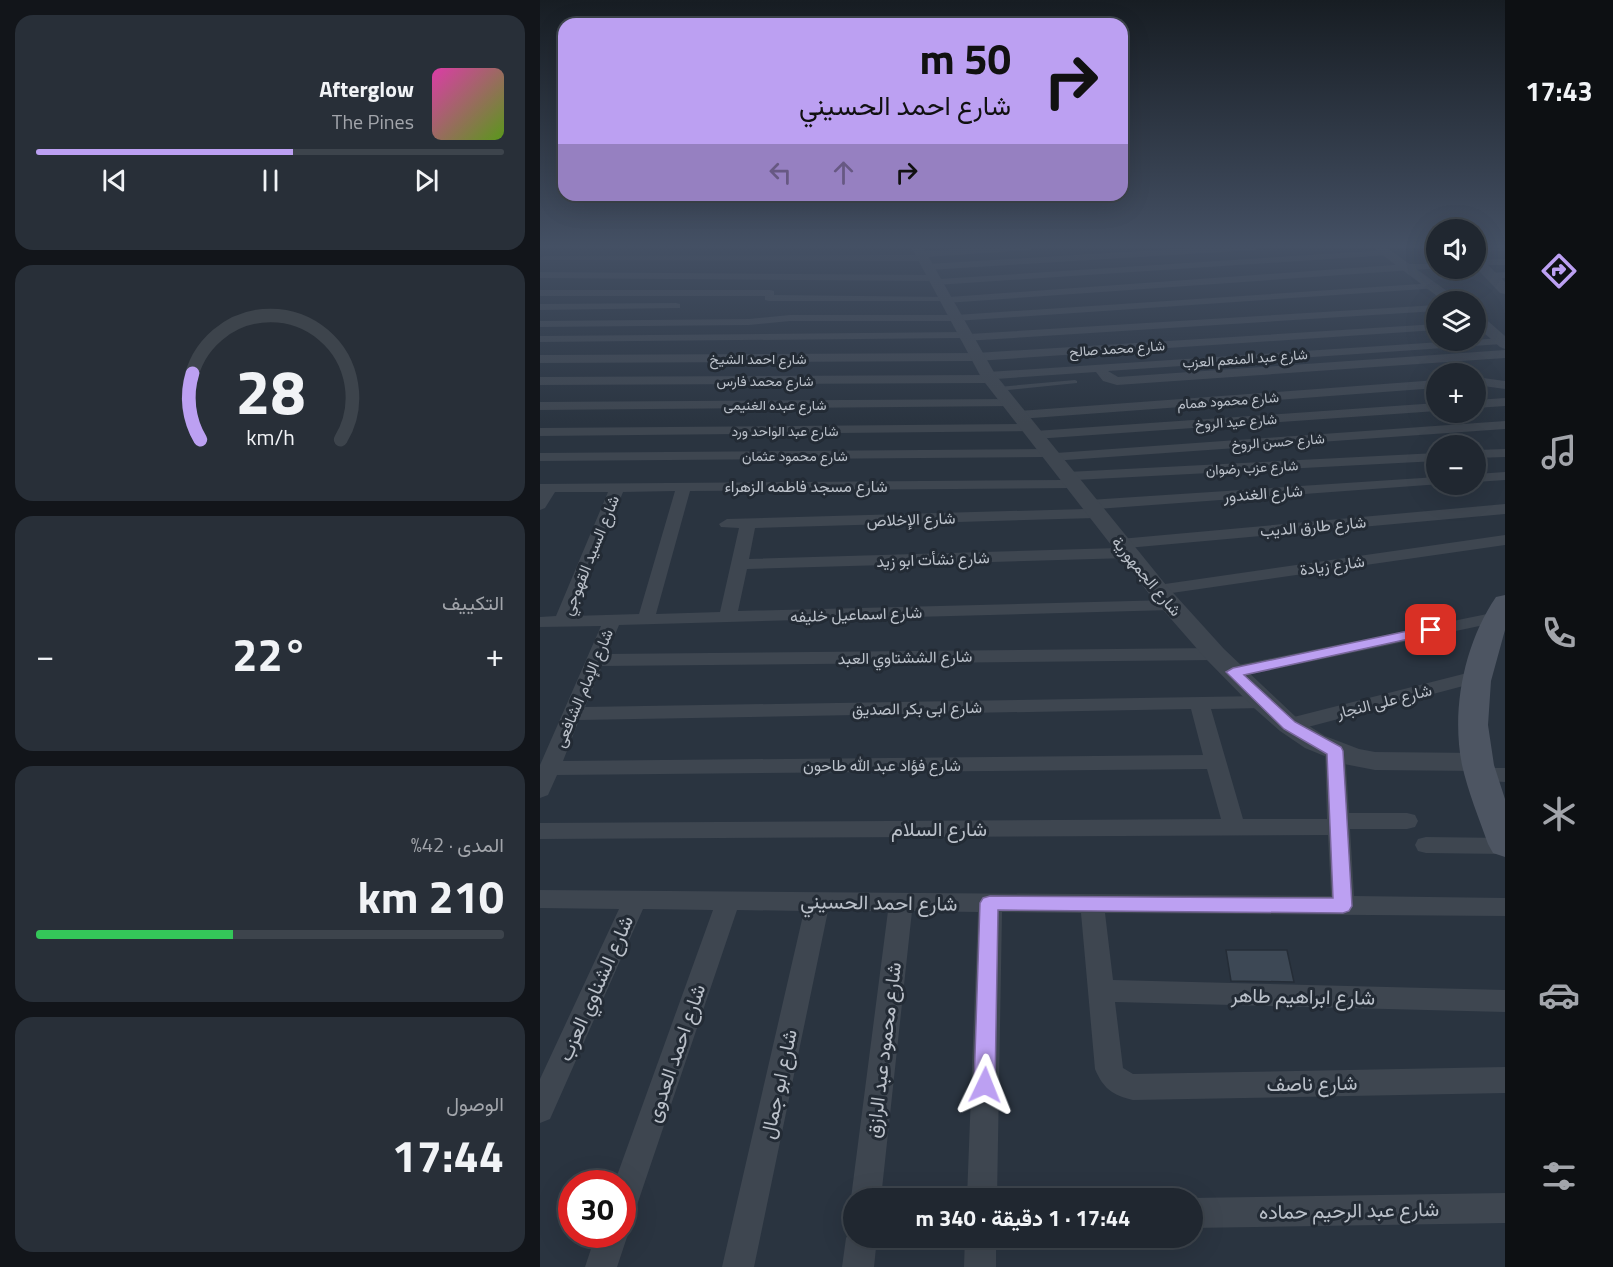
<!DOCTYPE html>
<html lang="ar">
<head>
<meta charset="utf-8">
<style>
	body { margin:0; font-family:"Titillium Web",Vazirmatn,sans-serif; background:#282f38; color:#f1f3f6; direction:rtl; height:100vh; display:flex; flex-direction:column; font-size:22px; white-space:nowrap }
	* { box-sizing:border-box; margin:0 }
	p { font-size:20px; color:#a2a5ab }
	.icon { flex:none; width:33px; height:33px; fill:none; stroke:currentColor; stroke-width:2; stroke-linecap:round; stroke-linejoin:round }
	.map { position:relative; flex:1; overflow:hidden; direction:ltr }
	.details { display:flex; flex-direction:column; gap:15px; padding:15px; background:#12151a; width:540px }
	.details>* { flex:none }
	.top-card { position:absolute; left:18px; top:18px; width:570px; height:183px; border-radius:18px; box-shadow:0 6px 24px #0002,0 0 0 2px #3d444c; direction:rtl; background:#bca0f2; color:#111; overflow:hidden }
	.buttons { position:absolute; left:886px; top:219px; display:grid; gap:12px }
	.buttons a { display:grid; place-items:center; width:60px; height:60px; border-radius:50%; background:#202730; box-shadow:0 6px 24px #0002,0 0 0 2px #3d444c; font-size:30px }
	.speed { position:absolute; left:18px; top:1170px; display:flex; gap:12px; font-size:30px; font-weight:700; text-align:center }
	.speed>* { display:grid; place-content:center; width:78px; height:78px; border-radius:50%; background:#202730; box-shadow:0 6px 24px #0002,0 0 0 2px #3d444c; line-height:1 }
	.speed .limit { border:9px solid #d22; background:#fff; color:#111 }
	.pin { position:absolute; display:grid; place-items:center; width:51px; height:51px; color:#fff; margin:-26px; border-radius:12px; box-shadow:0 3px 9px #0006 }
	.me { position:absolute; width:66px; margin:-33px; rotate:2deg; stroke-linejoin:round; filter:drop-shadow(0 0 4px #0008) }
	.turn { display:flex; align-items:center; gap:21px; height:126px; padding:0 18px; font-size:27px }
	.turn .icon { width:78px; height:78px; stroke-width:2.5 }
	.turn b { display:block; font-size:42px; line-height:51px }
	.lanes { display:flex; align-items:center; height:57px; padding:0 18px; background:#0003; justify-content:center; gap:30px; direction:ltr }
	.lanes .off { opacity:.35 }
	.big { font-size:45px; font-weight:700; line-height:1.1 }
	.details .widget { flex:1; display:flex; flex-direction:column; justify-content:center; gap:9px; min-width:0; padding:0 21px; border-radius:18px; background:#282f38 }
	.details .dial { align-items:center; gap:0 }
	.dial svg { height:156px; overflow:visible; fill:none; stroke:#3d444c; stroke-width:7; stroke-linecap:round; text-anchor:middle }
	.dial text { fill:#f1f3f6; stroke:none }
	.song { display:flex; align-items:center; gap:18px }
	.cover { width:72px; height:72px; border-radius:9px; background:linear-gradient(135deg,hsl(320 70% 55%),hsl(90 70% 35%)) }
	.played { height:6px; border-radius:3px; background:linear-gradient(90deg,#bca0f2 55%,#3d444c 55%) }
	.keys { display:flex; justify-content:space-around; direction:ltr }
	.heat { display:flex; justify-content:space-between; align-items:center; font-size:33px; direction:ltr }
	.charge { height:9px; border-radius:4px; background:linear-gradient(90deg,#34c759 42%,#3d444c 0) }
	.trip { position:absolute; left:303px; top:1188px; width:360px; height:60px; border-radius:30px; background:#202730; box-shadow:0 6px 24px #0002,0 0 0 2px #3d444c; font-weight:700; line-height:60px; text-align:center; direction:rtl }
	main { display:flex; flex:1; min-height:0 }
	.tabs { display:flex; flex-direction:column; width:108px; justify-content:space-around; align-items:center; background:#0d1013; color:#a2a5ab }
	.tabs .icon { width:42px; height:42px }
	.tabs .on { color:#bca0f2 }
	.tabs b { font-size:27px; color:#f1f3f6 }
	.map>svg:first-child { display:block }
</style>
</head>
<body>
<main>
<nav class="tabs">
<b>17:43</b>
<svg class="icon on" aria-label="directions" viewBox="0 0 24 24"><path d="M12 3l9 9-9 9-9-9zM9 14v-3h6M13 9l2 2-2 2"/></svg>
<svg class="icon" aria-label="music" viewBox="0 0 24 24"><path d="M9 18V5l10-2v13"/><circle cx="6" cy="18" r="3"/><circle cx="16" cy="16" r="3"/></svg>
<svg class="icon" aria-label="phone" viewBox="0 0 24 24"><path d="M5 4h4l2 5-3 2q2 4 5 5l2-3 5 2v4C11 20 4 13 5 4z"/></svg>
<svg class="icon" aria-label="climate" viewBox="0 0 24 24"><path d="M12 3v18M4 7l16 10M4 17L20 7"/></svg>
<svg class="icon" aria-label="car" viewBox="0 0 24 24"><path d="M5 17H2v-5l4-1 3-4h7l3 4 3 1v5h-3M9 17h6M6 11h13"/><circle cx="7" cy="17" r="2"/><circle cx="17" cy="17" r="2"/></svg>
<svg class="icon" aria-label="filters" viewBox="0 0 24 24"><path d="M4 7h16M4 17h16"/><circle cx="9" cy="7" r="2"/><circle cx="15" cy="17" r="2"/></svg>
</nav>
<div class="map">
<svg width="965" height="1267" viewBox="0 0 965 1267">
	<rect width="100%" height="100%" fill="#2a3440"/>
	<polygon fill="#3d4855" stroke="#252d37" stroke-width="1.5" points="686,950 747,950 754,982 691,981"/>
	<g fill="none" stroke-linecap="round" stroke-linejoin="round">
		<polygon fill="#3e4650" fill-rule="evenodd" points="535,380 537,381 537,383 458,391 455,389 458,387"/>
		<g fill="#3e4650" fill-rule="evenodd">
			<polygon points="444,247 495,247 490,250 387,257 386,260 383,261 0,260 1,257 4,256 377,255 381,251"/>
			<polygon points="667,247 720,247 715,250 388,270 383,267 388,264"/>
			<polygon points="936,247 965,247 965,251 936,252"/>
			<polygon points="847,250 850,251 850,255 396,285 392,281 0,278 0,272 394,275 399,279"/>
			<polygon points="965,259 965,265 936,265 938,260"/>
			<polygon points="868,264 897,264 897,268 901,268 406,303 401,301 229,301 225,300 225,296 0,296 0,290 230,290 234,291 234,295 409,297"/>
			<polygon points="965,272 965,278 951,279 946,276 951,273"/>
			<polygon points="895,283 900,286 899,288 416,321 250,321 209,325 0,327 0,321 209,319 250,315 416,315"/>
			<polygon points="136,303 140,304 140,308 0,310 0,304"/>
			<polygon points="897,305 897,311 425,341 420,338 0,342 0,336 424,332 429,334"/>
			<polygon points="897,324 897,330 436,361 0,363 0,355 436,353"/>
			<polygon points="962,338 965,338 965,344 962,344 568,371 578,377 965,350 965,358 577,385 563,381 556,372 456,379 450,383 0,385 0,377 442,375 448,372"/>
			<polygon points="936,377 965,381 965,389 936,385"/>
			<polygon points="897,380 897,388 479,419 472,415 479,411"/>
			<polygon points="965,398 965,406 936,408 936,400"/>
			<polygon points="469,399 474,400 475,403 474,406 0,410 0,402"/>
			<polygon points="897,403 897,411 495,439 488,435 495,431"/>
			<polygon points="965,421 965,429 512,461 505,457 0,461 0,453 509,449 516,453"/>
			<polygon points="489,424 494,425 496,428 494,431 0,436 0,428"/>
			<polygon points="965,449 965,457 936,458 936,450"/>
			<path d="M897,453V461L535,480L540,484L533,488L150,491L116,614L180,612L199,528L181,527L179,524L187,519L545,509L541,505L549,500L897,477V484H901L557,509L563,513L555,518L215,528L209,559L578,548L572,544L580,539L965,504V514L587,548L594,550L596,553L588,558L207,569L198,611L631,600L637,601L640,605L637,609L631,610L79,625L67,654L675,648L682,650L684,654L682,658L675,660L62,666L45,707L723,696L730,698L733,702L730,706L723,708L671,709L703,819H787L785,751L788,746L795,744L802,746L805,751L809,813H867L875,815L878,821L875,827L867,829H810L814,896L965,898V916L565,913L573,980L965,990V1012L575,1002L583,1068L593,1074L965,1067V1093L593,1100C572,1095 563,1088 555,1069L541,913L462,912L457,1198H427L438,912L372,911L341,1198H314V1204L311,1198L348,911H288L214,1267H182L264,911L197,910L97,1205L93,1216L82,1220V1184H74L173,910L103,909L10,1119L0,1123V1079L79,909L0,908V890L791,896L788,835L0,839V823L681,819L667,769L17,775L8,795L0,798V765L61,626L0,627V617L16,616L68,492H15L5,508L0,510V484L524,480L520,476L527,472ZM135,491L99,614L33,616L83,492ZM651,709L663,755L23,761L39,720Z"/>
			<polygon points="965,472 965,480 936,482 936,474"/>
			<polygon points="965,535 965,545 618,595 612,594 609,590 612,586 618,585"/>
			<polygon points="957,612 963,613 963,621 693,678 686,676 684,672 686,668 693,666"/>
			<polygon points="939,670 946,672 948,676 946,680 749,732 742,730 739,725 742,720"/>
			<polygon points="941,768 965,768 965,782 934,780 930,775 934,770"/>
			<polygon points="886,837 965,838 965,854 886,853 878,851 875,845 878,839"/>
			<polygon points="965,1193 965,1223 652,1228 652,1198 650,1198"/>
			<polygon points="82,1223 88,1234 77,1267 45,1267 56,1234 82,1234"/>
			<polygon points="314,1226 314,1238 337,1238 334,1267 302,1267 306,1238"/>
			<polygon points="425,1238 456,1238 456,1267 424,1267"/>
		</g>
		<g fill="#3e4650" fill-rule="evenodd">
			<polygon points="371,247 383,247 455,374 626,585 684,649 758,719 785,736 819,749 835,752 938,753 948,755 952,762 948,769 938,771 835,770 804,764 765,748 740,731 714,708 666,659 610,595 442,379"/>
			<polygon points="832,247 846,247 922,302 905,302"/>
			<polygon points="936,257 941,258 965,282 965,294 960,293 936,268"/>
			<polygon points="936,314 941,315 965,336 965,349 960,347 936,326"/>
		</g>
		<path fill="#4d5562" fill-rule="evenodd" d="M965,595V630L951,681L948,725L954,765L965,799V857L953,853L948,844C939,818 928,792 922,765C911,710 924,644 956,597Z"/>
	</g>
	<linearGradient id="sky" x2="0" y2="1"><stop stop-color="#171d23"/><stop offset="0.58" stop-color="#445064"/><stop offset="1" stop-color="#445064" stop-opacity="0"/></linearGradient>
	<rect width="965" height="424" fill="url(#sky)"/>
	<polygon fill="#bca0f2" stroke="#7a689d" stroke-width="1.5" points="891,626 898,630 896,633 704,675 755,722 801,747 803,751 812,906 809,911 803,913 458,910 455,1085 452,1092 445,1094 437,1092 434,1085 440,903 443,898 450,896 793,898 787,754 744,729 686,672 693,668"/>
	<g text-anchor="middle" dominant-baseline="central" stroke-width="6" stroke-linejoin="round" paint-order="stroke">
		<g font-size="14" fill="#bbc1ca" stroke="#232b35">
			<text transform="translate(577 348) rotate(-4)">شارع محمد صالح</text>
			<text x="218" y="358">شارع احمد الشيخ</text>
			<text transform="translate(705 358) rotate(-4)">شارع عبد المنعم العزب</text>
			<text x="225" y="380">شارع محمد فارس</text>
			<text transform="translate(688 400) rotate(-4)">شارع محمود همام</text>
			<text x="235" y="404">شارع عبده الغنيمى</text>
			<text transform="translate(696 421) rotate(-4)">شارع عيد الروخ</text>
			<text x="245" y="430">شارع عبد الواحد ورد</text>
			<text transform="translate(738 441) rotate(-4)">شارع حسن الروخ</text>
			<text x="255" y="455">شارع محمود عثمان</text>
			<text transform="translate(712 467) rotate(-3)">شارع عزب رضوان</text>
		</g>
		<g font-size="16" fill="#bbc1ca" stroke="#232b35">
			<text x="266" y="486">شارع مسجد فاطمه الزهراء</text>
			<text transform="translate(723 493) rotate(-4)">شارع الغندور</text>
			<text transform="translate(371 519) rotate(-2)">شارع الإخلاص</text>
			<text transform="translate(773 526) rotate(-5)">شارع طارق الديب</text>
			<text transform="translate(50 555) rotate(-68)">شارع السيد القهوجي</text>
			<text transform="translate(393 559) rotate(-2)">شارع نشأت ابو زيد</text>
			<text transform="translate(792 565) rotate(-8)">شارع زيادة</text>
			<text transform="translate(607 576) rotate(50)">شارع الجمهورية</text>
			<text transform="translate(316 614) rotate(-2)">شارع اسماعيل خليفه</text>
			<text transform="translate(365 657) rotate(-1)">شارع الششتاوي العبد</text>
			<text transform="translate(43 688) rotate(-67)">شارع الإمام الشافعى</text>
			<text transform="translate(844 701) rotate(-14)">شارع على النجار</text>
			<text transform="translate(377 708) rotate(-1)">شارع ابى بكر الصديق</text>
			<text x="342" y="765">شارع فؤاد عبد الله طاحون</text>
		</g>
		<g font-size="20" fill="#bbc1ca" stroke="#232b35">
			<text x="399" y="828">شارع السلام</text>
			<text transform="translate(339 902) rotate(1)">شارع احمد الحسيني</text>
			<text transform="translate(55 988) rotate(-66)">شارع الشناوي العزب</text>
			<text transform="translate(763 996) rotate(1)">شارع ابراهيم طاهر</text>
			<text transform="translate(343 1050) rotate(-83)">شارع محمود عبد الرازق</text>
			<text transform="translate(135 1053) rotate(-71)">شارع احمد العدوى</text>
			<text transform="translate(772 1083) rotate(-1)">شارع ناصف</text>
			<text transform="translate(238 1084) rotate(-78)">شارع ابو جمال</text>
			<text transform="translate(809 1210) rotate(-1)">شارع عبد الرحيم حماده</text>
		</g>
	</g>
</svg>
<div class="buttons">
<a><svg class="icon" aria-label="sound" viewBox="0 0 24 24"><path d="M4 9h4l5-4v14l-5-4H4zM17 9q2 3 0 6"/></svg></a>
<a><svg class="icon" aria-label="layers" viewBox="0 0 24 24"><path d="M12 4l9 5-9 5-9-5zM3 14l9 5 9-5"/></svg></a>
<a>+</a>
<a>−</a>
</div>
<div class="speed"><div class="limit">30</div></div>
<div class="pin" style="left:891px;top:630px;background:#d93025"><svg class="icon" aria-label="arrive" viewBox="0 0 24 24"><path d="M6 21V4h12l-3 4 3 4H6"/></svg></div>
<svg class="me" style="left:445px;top:1085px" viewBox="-20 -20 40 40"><path d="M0-17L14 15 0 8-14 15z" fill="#bca0f2" stroke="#fff" stroke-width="4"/></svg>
<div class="trip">17:44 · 1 دقيقة · 340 m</div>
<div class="top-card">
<div class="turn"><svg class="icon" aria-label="right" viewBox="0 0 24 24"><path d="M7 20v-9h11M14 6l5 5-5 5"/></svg><div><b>50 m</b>شارع احمد الحسيني</div></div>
<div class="lanes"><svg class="icon off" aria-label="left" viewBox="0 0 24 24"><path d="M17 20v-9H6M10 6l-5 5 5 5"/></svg><svg class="icon off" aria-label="ahead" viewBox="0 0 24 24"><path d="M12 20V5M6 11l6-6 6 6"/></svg><svg class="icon" aria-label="right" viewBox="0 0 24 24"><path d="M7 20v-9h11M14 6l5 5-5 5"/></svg></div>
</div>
</div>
<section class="details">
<div class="widget">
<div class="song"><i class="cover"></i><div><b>Afterglow</b><p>The Pines</p></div></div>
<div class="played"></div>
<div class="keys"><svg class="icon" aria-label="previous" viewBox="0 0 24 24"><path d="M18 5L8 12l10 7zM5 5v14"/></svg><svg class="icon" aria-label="pause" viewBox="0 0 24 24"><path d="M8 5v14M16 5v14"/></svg><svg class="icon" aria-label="next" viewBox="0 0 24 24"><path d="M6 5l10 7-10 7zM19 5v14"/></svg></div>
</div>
<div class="widget dial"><svg viewBox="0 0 100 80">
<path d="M14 69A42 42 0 1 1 86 69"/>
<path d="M14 69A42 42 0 0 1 10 35" stroke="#bca0f2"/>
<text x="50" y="56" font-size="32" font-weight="700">28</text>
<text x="50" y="72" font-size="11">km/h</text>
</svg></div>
<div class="widget"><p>التكييف</p>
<div class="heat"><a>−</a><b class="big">22°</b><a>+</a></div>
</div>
<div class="widget"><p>المدى · 42%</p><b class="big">210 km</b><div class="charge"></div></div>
<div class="widget"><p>الوصول</p><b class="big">17:44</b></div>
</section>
</main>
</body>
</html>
